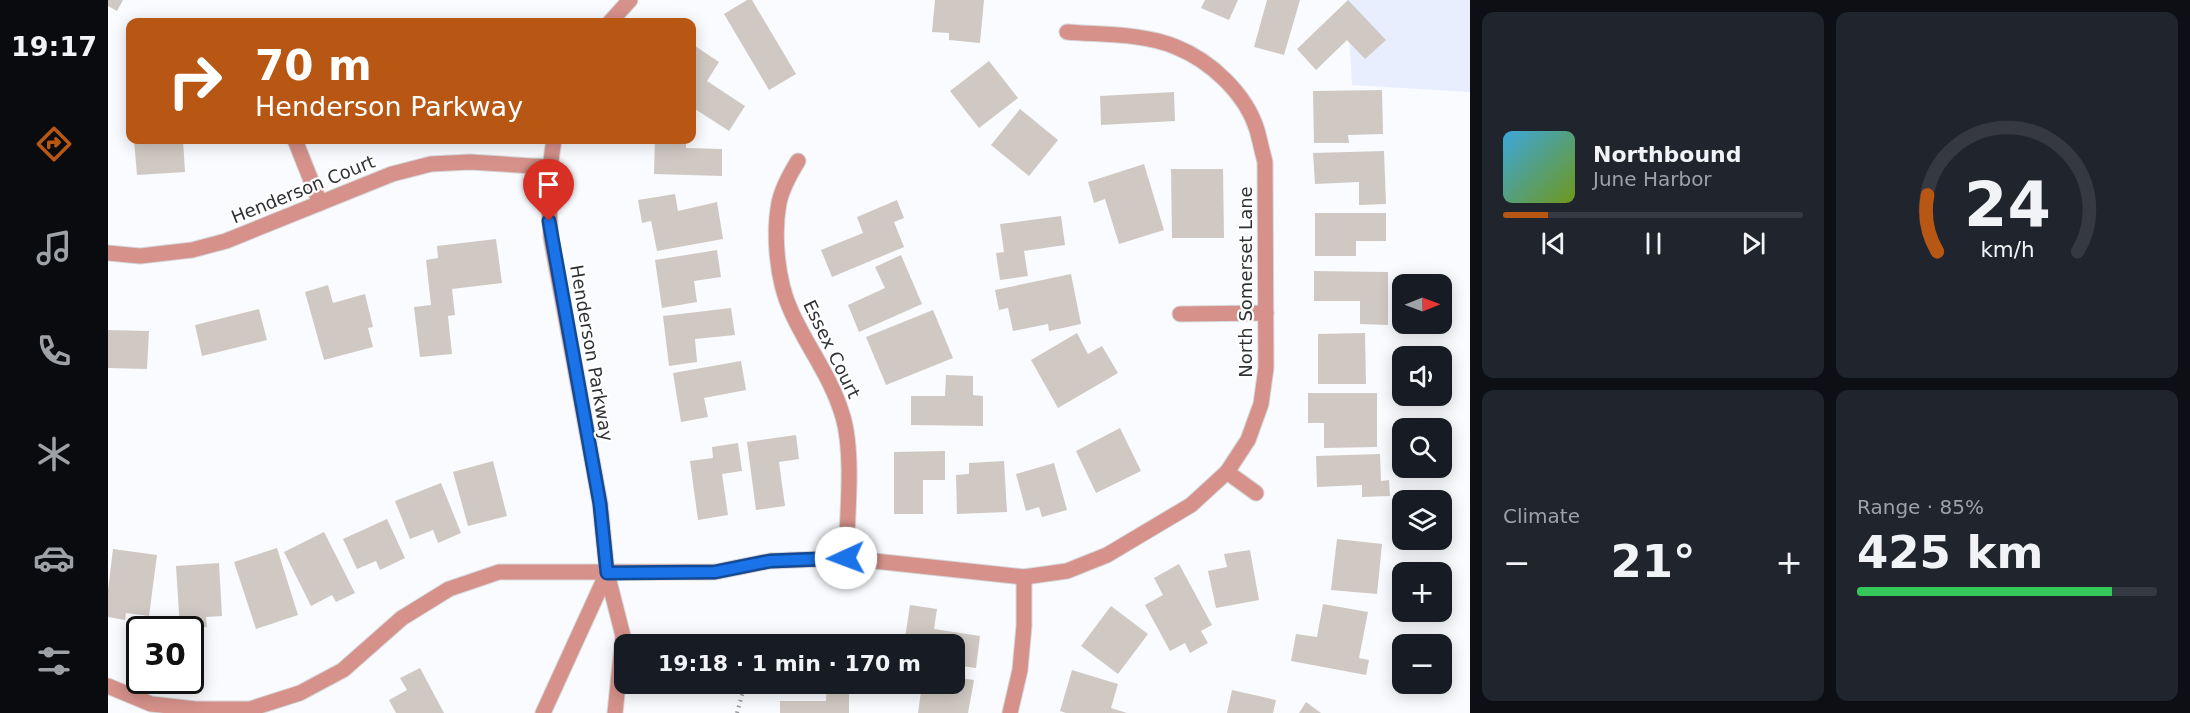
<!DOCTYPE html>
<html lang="en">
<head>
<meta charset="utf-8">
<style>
	body { margin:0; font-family:"DejaVu Sans",sans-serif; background:#20242c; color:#f1f3f6; height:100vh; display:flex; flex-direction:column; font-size:22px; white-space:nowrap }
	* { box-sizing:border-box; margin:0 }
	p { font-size:20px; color:#9ea1a6 }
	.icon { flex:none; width:33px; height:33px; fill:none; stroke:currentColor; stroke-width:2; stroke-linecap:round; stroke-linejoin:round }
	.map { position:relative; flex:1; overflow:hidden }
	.sheet { display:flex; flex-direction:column; gap:12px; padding:12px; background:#0d0f14; width:720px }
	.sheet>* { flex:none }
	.guide { position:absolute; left:18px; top:18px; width:570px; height:126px; border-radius:12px; box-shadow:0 3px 15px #0003; background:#b85714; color:#fff; overflow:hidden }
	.needle { width:39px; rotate:89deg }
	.fabs { position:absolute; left:1284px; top:274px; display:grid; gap:12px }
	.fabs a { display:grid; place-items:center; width:60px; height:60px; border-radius:12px; background:#171b24; box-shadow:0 3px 15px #0003; font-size:30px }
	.speed { position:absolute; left:18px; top:616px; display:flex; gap:12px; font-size:30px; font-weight:700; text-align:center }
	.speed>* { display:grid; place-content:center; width:78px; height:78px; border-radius:50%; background:#171b24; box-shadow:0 3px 15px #0003; line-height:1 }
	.speed .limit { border:3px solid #111; border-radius:9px; background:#fff; color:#111 }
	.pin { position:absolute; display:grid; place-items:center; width:51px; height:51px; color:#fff; margin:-62px -26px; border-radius:50% 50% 50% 0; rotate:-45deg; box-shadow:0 0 6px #0007 }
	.pin .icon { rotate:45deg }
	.me { position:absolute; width:66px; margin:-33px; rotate:268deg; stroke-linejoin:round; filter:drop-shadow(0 0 4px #0008) }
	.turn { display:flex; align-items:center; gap:21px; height:126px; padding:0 30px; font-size:27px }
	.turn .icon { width:78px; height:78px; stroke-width:2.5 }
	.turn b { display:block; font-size:42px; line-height:51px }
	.big { font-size:45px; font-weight:800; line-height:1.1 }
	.sheet .widget { flex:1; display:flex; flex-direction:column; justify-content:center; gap:9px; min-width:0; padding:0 21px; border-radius:12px; background:#20242c }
	.sheet .dial { align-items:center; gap:0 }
	.dial svg { height:156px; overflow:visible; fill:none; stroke:#363941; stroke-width:7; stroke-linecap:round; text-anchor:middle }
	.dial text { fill:#f1f3f6; stroke:none }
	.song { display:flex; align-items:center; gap:18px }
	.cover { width:72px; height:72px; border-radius:9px; background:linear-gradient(135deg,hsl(200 70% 55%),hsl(80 70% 35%)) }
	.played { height:6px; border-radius:3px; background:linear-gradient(90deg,#b85714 15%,#363941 15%) }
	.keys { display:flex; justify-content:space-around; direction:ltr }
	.heat { display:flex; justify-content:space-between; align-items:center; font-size:33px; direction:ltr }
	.charge { height:9px; border-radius:4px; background:linear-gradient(90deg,#34c759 85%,#363941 0) }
	.sheet .tiles { flex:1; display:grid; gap:12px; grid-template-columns:repeat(2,1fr) }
	.trip { position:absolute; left:506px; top:634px; width:351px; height:60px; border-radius:12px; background:#171b24; box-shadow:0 3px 15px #0003; font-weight:800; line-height:60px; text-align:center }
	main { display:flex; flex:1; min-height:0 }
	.dock { display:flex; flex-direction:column; width:108px; justify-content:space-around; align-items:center; background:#090b0e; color:#9ea1a6 }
	.dock .icon { width:42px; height:42px }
	.dock .current { color:#b85714 }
	.dock b { font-size:27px; color:#f1f3f6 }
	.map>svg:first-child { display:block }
</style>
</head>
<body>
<main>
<nav class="dock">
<b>19:17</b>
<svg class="icon current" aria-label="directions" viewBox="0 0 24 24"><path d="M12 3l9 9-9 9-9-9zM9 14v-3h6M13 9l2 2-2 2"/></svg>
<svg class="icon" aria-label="music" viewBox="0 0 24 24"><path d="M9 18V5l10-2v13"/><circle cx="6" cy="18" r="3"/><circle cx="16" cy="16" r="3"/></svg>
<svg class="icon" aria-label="phone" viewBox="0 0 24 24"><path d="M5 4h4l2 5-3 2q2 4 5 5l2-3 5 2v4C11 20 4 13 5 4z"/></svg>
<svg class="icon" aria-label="climate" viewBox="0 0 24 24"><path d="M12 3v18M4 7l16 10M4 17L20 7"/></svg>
<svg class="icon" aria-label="car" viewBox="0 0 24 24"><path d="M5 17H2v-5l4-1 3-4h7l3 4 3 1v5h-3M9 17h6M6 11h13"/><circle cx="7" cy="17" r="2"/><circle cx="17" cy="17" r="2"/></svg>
<svg class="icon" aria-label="filters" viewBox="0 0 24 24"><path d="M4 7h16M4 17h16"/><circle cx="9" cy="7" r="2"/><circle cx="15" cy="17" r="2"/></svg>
</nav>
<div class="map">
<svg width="1362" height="713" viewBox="0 0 1362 713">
	<rect width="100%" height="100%" fill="#f9fbfe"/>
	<polygon fill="#e8eefe" points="1239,0 1362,0 1362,92 1244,85"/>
	<g fill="#d0c9c3">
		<polygon points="0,0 15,0 9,11 0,6"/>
		<polygon points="639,0 644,0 688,74 661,90 616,14"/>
		<polygon points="827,0 876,0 872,43 841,40 841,33 824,32"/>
		<polygon points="1097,0 1130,0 1121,20 1093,8"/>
		<polygon points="1159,0 1192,0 1176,55 1146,47"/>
		<polygon points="1240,0 1278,40 1257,59 1239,40 1208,70 1189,49"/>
		<polygon points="587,46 611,62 599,81 637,106 621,131 584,107 584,51"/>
		<polygon points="881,61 910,98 871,128 842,91"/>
		<polygon points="1274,90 1275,134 1240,135 1241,143 1206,143 1205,91"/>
		<polygon points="1066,92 1067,121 993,125 992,96"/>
		<polygon points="912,109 950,140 921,176 883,145"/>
		<polygon points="26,140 75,140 77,172 29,175"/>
		<polygon points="547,140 578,140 578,148 614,149 614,176 546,174"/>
		<polygon points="1276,151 1278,204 1251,205 1251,182 1207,184 1205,153"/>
		<polygon points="1036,164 1056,230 1011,244 997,199 986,203 980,182"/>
		<polygon points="1063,169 1115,169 1116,238 1064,238"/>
		<polygon points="567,194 570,211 609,202 615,239 549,251 543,221 534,223 530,200"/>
		<polygon points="789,200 796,218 786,222 796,247 724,277 713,250 755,233 749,217"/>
		<polygon points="1207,213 1278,213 1278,241 1248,241 1248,256 1207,256"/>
		<polygon points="953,216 957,245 916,251 920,276 892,280 888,253 896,252 892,224"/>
		<polygon points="388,239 394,283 344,289 347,315 340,316 344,354 312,357 306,307 323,305 318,260 330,258 329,246"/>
		<polygon points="609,250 613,277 586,281 589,302 554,308 547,260"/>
		<polygon points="793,255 814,304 751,332 740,305 777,288 767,267"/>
		<polygon points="1206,271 1280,272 1280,325 1252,324 1252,301 1206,301"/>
		<polygon points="963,274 973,324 941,331 940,324 905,331 900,308 891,310 887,290"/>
		<polygon points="220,285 225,303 257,294 265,327 260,328 265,347 216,360 197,292"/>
		<polygon points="623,308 627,335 587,339 589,362 561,366 555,316"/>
		<polygon points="151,309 159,340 94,356 87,325"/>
		<polygon points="825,310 845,358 778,385 758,337"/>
		<polygon points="0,330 41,331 39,369 0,368"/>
		<polygon points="969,333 980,354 994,346 1010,373 950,408 923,360"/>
		<polygon points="1257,333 1258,384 1210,384 1210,334"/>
		<polygon points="633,361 638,390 596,398 600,417 573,422 565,373"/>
		<polygon points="838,375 865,376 865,395 875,396 875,426 803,425 803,396 837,396"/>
		<polygon points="1200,393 1269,393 1269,447 1216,448 1216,423 1200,423"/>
		<polygon points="1012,428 1033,471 988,493 968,451"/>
		<polygon points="688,435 691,459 671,462 677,506 648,510 639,442"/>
		<polygon points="630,443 634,471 614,474 620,515 590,520 582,461 605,458 604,447"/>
		<polygon points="837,451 837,480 815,480 815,514 786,514 786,452"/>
		<polygon points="1272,454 1273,481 1281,480 1282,496 1254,497 1254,485 1209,487 1208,456"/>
		<polygon points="385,461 399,516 360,526 345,472"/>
		<polygon points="896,461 899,512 849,514 848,475 861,474 861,463"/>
		<polygon points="946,463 959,510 934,517 931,507 918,511 908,474"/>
		<polygon points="333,483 353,533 330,543 325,530 302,539 287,501"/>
		<polygon points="279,519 297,558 272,570 268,561 249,569 235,539"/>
		<polygon points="216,532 247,593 228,602 224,595 203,606 176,552"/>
		<polygon points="1229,539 1274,544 1269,594 1223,590"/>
		<polygon points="169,548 190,615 148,629 126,562"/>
		<polygon points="5,549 49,555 41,616 18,613 17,620 0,617 0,590"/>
		<polygon points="1142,550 1151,600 1108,608 1100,571 1119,567 1116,554"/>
		<polygon points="111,563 114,616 98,617 99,627 72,629 68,566"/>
		<polygon points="1071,564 1104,625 1093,631 1100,643 1082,653 1077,643 1062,651 1037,605 1055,595 1046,578"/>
		<polygon points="1215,604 1260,612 1251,658 1261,660 1258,675 1183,661 1188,634 1209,637"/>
		<polygon points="802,605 829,609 826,629 872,636 868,668 846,665 846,645 796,645"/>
		<polygon points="1003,606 1040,634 1010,674 973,646"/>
		<polygon points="312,668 336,713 288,713 281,700 299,690 292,678"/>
		<polygon points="964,670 1010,684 1003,708 1019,713 958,713 952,711"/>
		<polygon points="846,677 866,680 860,713 810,713 814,684 846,684"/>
		<polygon points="719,684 741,685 741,713 672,713 672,701 718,701"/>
		<polygon points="1124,690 1168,700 1165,713 1119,713"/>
		<polygon points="1198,702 1213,713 1191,713"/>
	</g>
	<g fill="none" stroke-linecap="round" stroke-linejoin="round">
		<defs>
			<g id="minor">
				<polyline points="502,22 522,0"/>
				<polyline points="187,140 212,203"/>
				<path d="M446,140C440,173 440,204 443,238L492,503L499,573L515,636L507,713"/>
				<path d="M690,161C682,174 674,188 671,203C665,235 669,281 683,311C699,347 724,378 735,417C746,455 739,517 738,558"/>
				<polyline points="0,253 32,256 84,250 118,241 284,174 323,164 362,162 441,167"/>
				<polyline points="1072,314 1158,313"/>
				<polyline points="1119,472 1148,493"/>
				<path d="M0,686L43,704L88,709H142L192,693L235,670L294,618L341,589L391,572H607L662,561L738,558L916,577L959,571L999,555L1083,505L1119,472L1140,440L1153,404L1158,368L1157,162C1154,151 1152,141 1149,130C1138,94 1103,61 1068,47C1035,33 994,35 959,32"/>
				<polyline points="435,713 499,573"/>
				<polyline points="902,713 912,670 916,626 916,577"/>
			</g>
		</defs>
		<use href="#minor" stroke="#d5d7da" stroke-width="17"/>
		<polyline stroke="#9b9c9f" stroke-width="4" stroke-dasharray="1.5 4.5" stroke-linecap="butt" points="629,713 637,684"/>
		<use href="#minor" stroke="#d5918a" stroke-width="15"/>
	</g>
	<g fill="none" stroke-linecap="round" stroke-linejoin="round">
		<defs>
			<polyline id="route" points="441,221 492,504 499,573 607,572 662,561 738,558"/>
		</defs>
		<use href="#route" stroke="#114b97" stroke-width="15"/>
		<use href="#route" stroke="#1a73e8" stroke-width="10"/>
	</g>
	<g text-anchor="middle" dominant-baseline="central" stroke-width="4.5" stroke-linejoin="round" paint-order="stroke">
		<g font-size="18" fill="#303134" stroke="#fff">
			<text transform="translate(195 189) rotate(-22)">Henderson Court</text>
			<text transform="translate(1137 282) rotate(-90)">North Somerset Lane</text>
			<text transform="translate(724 349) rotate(64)">Essex Court</text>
			<text transform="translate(484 353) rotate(80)">Henderson Parkway</text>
		</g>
	</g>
</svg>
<div class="fabs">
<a><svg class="needle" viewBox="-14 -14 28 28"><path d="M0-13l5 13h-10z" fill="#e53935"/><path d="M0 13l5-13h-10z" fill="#9ea1a6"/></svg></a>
<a><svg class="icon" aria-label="sound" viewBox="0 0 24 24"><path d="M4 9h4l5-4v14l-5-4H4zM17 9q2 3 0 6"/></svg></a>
<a><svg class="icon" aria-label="search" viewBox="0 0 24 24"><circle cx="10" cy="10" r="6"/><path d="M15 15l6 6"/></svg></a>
<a><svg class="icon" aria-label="layers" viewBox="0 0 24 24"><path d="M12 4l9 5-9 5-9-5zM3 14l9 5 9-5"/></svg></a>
<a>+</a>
<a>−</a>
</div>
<div class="speed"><div class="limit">30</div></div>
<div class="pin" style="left:441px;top:221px;background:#d93025"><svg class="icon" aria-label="arrive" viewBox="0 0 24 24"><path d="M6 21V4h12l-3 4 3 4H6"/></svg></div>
<svg class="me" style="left:738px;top:558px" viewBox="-20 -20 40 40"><circle r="19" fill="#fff"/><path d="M0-13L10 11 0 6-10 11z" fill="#1a73e8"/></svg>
<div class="trip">19:18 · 1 min · 170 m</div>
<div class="guide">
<div class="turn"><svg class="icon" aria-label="right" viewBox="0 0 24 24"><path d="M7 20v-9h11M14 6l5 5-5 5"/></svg><div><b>70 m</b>Henderson Parkway</div></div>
</div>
</div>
<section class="sheet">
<div class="tiles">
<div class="widget">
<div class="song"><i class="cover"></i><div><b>Northbound</b><p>June Harbor</p></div></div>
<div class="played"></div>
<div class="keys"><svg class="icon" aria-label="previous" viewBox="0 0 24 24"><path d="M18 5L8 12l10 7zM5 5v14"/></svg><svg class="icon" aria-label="pause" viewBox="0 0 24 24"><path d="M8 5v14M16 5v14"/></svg><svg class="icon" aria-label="next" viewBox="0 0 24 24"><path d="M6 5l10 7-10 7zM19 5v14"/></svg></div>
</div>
<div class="widget dial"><svg viewBox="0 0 100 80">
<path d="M14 69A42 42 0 1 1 86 69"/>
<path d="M14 69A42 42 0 0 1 9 40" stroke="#b85714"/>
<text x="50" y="56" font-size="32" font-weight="700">24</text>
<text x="50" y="72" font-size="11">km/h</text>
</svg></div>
<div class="widget"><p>Climate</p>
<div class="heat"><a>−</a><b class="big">21°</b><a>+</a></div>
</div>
<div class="widget"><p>Range · 85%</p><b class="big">425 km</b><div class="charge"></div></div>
</div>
</section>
</main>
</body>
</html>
